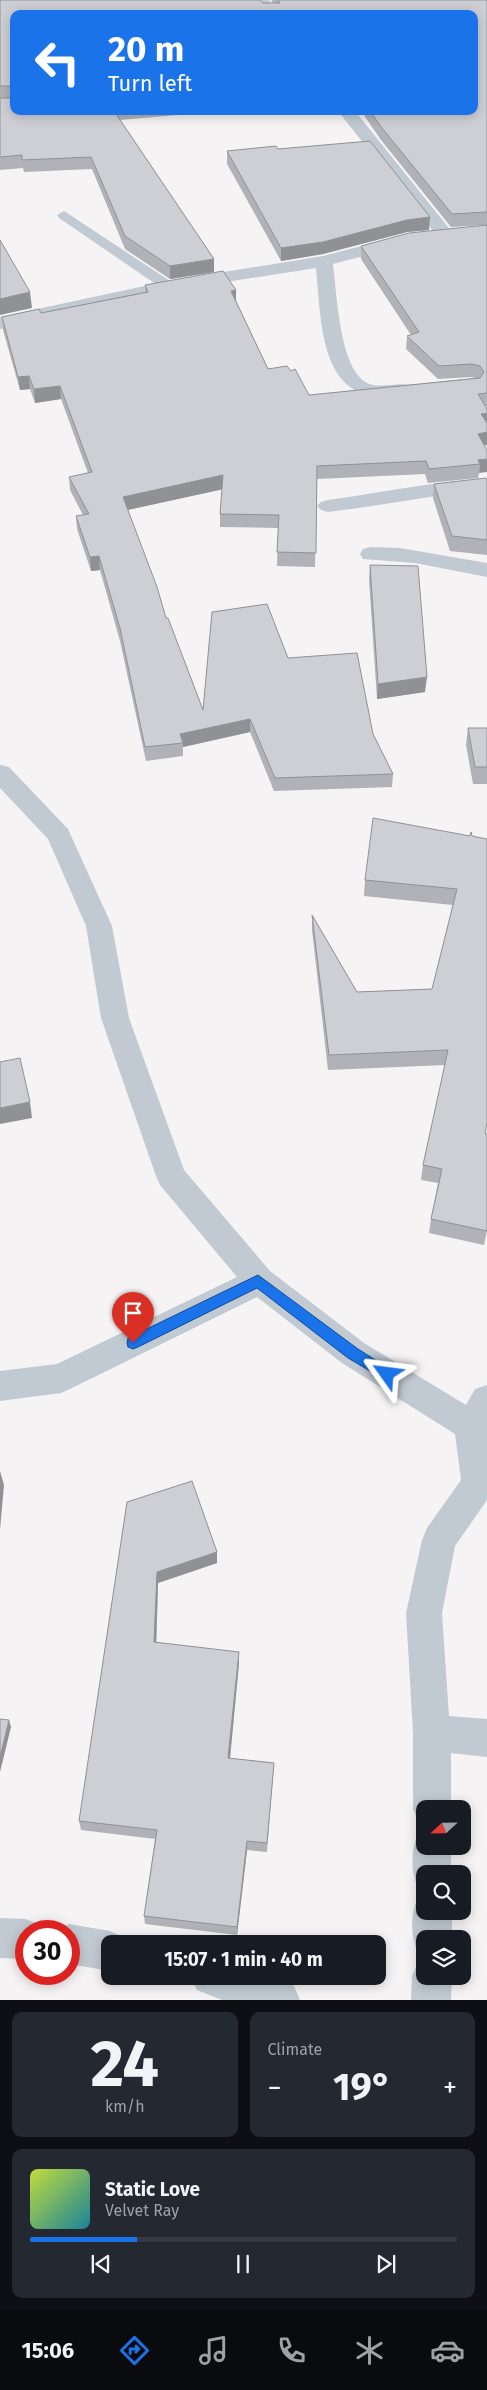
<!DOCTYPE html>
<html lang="en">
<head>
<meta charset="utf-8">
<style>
	body { margin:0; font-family:"Fira Sans",sans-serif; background:#242831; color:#f1f3f6; height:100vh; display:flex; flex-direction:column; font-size:19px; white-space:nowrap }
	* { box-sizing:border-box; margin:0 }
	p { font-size:16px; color:#9ea1a6 }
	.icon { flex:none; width:28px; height:28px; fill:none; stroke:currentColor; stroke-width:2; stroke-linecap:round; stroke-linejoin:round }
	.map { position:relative; height:2000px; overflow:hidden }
	.panel { display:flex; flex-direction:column; gap:12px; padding:12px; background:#0d0f14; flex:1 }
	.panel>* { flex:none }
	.banner { position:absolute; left:10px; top:10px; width:468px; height:105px; border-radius:10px; box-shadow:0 2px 12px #0003; background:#1a73e8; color:#fff; overflow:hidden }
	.needle { width:32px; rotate:248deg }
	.controls { position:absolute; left:416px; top:1800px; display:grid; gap:10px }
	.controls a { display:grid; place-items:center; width:55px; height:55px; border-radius:10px; background:#171b24; box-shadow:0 2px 12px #0003; font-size:25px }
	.speed { position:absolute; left:15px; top:1920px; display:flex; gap:10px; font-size:25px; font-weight:700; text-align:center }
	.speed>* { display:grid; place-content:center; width:65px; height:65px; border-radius:50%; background:#171b24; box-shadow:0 2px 12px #0003; line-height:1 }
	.speed .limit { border:8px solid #d22; background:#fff; color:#111 }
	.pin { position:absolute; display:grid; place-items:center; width:42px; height:42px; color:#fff; margin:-51px -21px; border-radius:50% 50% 50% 0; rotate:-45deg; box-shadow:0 0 5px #0007 }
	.pin .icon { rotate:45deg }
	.me { position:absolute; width:55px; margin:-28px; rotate:301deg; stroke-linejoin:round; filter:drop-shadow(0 0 4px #0008) }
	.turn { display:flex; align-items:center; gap:18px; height:105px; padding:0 15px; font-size:22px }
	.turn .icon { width:65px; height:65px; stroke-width:2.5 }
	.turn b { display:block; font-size:35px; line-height:42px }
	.big { font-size:38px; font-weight:700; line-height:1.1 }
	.panel .card { flex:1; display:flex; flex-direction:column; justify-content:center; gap:8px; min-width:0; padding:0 18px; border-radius:10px; background:#242831 }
	.panel .dial { align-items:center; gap:0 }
	.dial b { font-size:65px; line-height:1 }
	.song { display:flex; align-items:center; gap:15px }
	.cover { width:60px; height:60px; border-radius:8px; background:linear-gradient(135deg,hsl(70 70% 55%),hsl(190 70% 35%)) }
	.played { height:5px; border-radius:2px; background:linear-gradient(90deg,#1a73e8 25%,#363941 25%) }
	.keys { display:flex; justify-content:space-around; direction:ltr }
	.heat { display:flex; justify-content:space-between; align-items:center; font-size:28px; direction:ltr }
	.panel .tiles { flex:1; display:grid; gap:12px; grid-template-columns:1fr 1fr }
	.card:last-child { grid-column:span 2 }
	.trip { position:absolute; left:101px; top:1935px; width:285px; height:50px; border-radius:10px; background:#171b24; box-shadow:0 2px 12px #0003; font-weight:700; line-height:50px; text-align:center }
	.tabs { display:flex; height:80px; justify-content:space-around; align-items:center; background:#090b0e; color:#9ea1a6 }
	.tabs .icon { width:35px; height:35px }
	.tabs .selected { color:#1a73e8 }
	.tabs b { font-size:22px; color:#f1f3f6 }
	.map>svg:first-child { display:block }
</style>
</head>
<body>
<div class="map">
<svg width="487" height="2000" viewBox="0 0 487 2000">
	<rect width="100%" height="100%" fill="#f5f3f3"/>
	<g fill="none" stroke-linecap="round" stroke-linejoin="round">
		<polygon fill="#c1cad2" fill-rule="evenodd" points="64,211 173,283 175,286 173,289 163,289 59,218 57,215"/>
		<g fill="#c1cad2" fill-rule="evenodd">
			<polygon points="255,0 269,0 278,14 264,14"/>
			<polygon points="338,111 355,111 452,232 455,236 452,240 440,240"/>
			<path d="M396,237L402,238L405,242L402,246L333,264C337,293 339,368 367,383C379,389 396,382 409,385L412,389L409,393C320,415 322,330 316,268L168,291L0,329V317L168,281L323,256Z"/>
			<path d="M487,479V491C433,494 381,506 328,512L321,510L317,506L321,502L328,500C381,493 433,481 487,479Z"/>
			<polygon points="371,547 400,548 487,563 487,577 415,563 363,559 360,554 363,549"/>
			<polygon points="0,765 9,767 68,829 112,926 129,1018 184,1170 270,1271 364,1343 466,1405 475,1389 487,1385 487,1500 455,1546 442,1613 449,1716 487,1719 487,1757 451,1753 451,1809 425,1809 425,1825 419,1822 413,1809 413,1733 406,1613 422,1540 427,1528 461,1480 455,1434 342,1363 257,1297 72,1388 61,1393 0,1401 0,1371 57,1364 237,1277 160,1185 156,1176 101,1018 86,926 48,839 0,788"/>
			<path d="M425,1830V1846H451V1874H425V1891L418,1888C410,1869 411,1851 418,1832Z"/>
			<path d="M425,1894V1911H452V1939H425V1956L418,1953C410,1934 410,1916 418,1897Z"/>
			<polygon points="0,1918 26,1919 40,1925 43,1931 26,1931 26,1959 0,1958"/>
			<polygon points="69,1924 110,1931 124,1937 127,1944 110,1944 110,1971 69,1964 69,1931 54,1931"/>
			<polygon points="425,1959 425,1976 452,1976 451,2000 411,2000 412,1976 418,1962"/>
			<polygon points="191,1976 270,1976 294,1986 300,2000 222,2000 197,1990"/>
		</g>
	</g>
	<g fill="#b0b2b7">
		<polygon points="0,0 263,3 273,3 271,0 487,0 487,225 451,227 381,140 361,111 474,111 474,14 14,14 14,98 0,98"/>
		<polygon points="0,98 14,111 223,111 120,120 214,259 214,272 170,279 125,249 92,169 24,172 23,168 0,170"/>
		<polygon points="278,149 429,230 407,232 323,254 281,261 227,164 227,151"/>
		<polygon points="487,225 487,406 486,407 485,446 478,478 428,483 425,474 317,479 315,567 277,566 278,528 220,527 220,514 222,489 127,510 166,618 203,710 288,658 373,734 393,774 392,787 274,791 250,732 183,747 183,756 146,761 120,641 100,570 91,571 77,529 76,516 83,515 70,490 69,477 88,473 61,399 35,403 30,389 20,390 3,330 2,317 41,313 145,292 145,285 236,301 268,369 291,371 309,395 475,378 471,377 438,379 406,349 407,336 411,335 361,259 361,246"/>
		<polygon points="487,481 487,555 450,551 433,498 434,484"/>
		<polygon points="370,565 425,692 377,699 369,580"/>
		<polygon points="468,728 487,728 487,784 473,784 466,745"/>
		<polygon points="470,836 485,1134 487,1230 484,1245 429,1233 431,1219 438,1183 421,1180 423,1165 445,1065 328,1070 312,930 312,915 357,992 432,989 453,905 364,896 365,880"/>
		<polygon points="127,1502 217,1552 217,1563 158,1583 156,1642 239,1663 230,1758 274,1763 267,1852 247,1850 237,1935 145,1924 144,1916 155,1839 81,1830 79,1821"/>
	</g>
	<g fill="#909195">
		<polygon points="430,217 429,230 407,232 323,254 281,261 281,248 407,220"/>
		<polygon points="214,259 214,272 170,279 170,266"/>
		<polygon points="236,290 236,303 231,291"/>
		<polygon points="30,292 32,308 0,315 0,299"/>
		<polygon points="29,376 30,389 20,390 18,377"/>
		<polygon points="60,386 61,399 35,403 34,389"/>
		<polygon points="487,413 487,426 481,414"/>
		<polygon points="487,432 487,445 476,447 478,434"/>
		<polygon points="487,459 487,472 479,473 480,464 478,460"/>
		<polygon points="223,475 224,489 123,511 123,497"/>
		<polygon points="99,556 100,570 91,571 90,557"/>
		<polygon points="427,677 425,692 377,699 378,684"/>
		<polygon points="250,719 250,732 183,747 183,743 180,734"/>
		<polygon points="30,1102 32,1118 0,1124 0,1108"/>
		<polygon points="0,1471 4,1485 0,1530"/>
		<polygon points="217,1552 217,1563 158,1583 156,1653 154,1642 157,1572"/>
		<polygon points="239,1652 239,1663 229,1768 228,1758"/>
		<polygon points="9,1720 11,1727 0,1772 0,1757"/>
		<polygon points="247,1841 247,1850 237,1935 237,1927"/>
	</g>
	<g fill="#cdcfd5" stroke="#909195">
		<polygon points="0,0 260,0 263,3 280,3 278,0 487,0 487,212 452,214 382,128 370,111 474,111 474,14 14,14 14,86 0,86"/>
		<polygon points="0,98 14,98 14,111 114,111 214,259 170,266 125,236 91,157 22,160 22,155 0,157"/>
		<polygon points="370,141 430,217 407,220 323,242 281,248 227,151 276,146 278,149"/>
		<polygon points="487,225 487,393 478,394 487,409 487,413 481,414 487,423 487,432 478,434 487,450 487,459 478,460 480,464 429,469 426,461 317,466 316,553 277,552 279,515 220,514 223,475 123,497 157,587 166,618 168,618 203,710 212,612 267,604 288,658 357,653 373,734 393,774 275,778 250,719 180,734 183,743 145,747 120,628 99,556 90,557 76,516 89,514 69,477 92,472 60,386 34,389 29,376 18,377 2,317 39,309 41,313 148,292 145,285 223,271 236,290 231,291 268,369 287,366 291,371 295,369 309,395 480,378 484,372 480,366 472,364 439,366 407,336 419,332 361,246 409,233"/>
		<polygon points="0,240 30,292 0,299"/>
		<polygon points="486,478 487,481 487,540 452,536 434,484"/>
		<polygon points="370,565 418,566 427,677 378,684"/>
		<polygon points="468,728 487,728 487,767 475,767"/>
		<polygon points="373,818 470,836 471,832 472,836 487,839 487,1122 485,1134 487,1134 487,1231 431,1219 442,1169 423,1165 448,1050 329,1055 312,915 357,992 432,989 457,889 365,880"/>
		<polygon points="20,1058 30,1102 0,1108 0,1062"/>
		<polygon points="192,1481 217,1552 157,1572 154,1642 239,1652 228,1758 274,1763 267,1843 247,1841 237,1927 144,1916 157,1830 79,1821 127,1502"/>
		<polygon points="0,1719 9,1720 0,1757"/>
	</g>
	<polygon fill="#1a73e8" stroke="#114b97" points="258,1275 358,1349 391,1370 393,1374 391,1378 387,1380 382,1378 348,1358 257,1288 138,1347 133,1349 128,1347 127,1343 128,1338"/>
</svg>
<div class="controls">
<a><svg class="needle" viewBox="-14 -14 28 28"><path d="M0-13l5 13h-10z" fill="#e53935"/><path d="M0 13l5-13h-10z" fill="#9ea1a6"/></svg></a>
<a><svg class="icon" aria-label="search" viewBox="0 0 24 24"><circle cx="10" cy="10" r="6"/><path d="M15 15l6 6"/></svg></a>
<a><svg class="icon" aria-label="layers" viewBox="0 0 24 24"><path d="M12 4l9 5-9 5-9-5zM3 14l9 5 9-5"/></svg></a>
</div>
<div class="speed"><div class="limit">30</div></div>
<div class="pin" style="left:133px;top:1343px;background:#d93025"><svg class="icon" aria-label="arrive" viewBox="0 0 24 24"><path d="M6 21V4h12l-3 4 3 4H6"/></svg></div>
<svg class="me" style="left:387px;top:1374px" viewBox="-20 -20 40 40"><path d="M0-17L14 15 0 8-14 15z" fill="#1a73e8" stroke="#fff" stroke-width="4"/></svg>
<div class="trip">15:07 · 1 min · 40 m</div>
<div class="banner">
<div class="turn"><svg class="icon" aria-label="left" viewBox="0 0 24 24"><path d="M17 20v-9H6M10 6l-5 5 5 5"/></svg><div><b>20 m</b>Turn left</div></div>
</div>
</div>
<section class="panel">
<div class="tiles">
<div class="card dial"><b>24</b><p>km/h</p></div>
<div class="card"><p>Climate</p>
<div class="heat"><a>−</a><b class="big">19°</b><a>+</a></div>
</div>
<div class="card">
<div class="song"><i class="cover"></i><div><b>Static Love</b><p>Velvet Ray</p></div></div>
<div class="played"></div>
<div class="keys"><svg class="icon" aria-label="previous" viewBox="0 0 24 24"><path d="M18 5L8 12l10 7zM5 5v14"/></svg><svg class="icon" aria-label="pause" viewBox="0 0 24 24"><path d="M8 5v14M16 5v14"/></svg><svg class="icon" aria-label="next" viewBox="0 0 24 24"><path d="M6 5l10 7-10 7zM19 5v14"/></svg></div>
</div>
</div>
</section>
<nav class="tabs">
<b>15:06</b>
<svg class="icon selected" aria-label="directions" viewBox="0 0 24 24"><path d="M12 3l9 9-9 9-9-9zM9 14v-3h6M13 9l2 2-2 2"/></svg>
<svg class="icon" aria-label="music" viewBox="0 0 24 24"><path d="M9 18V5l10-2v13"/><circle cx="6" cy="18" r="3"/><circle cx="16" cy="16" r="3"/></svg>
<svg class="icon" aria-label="phone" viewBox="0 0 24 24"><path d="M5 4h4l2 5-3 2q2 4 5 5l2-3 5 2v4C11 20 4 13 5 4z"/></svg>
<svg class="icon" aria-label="climate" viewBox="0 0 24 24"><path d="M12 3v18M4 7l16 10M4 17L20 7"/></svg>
<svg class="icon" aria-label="car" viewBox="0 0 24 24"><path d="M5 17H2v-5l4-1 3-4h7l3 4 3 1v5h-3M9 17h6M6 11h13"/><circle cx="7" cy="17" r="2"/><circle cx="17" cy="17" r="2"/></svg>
</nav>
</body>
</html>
